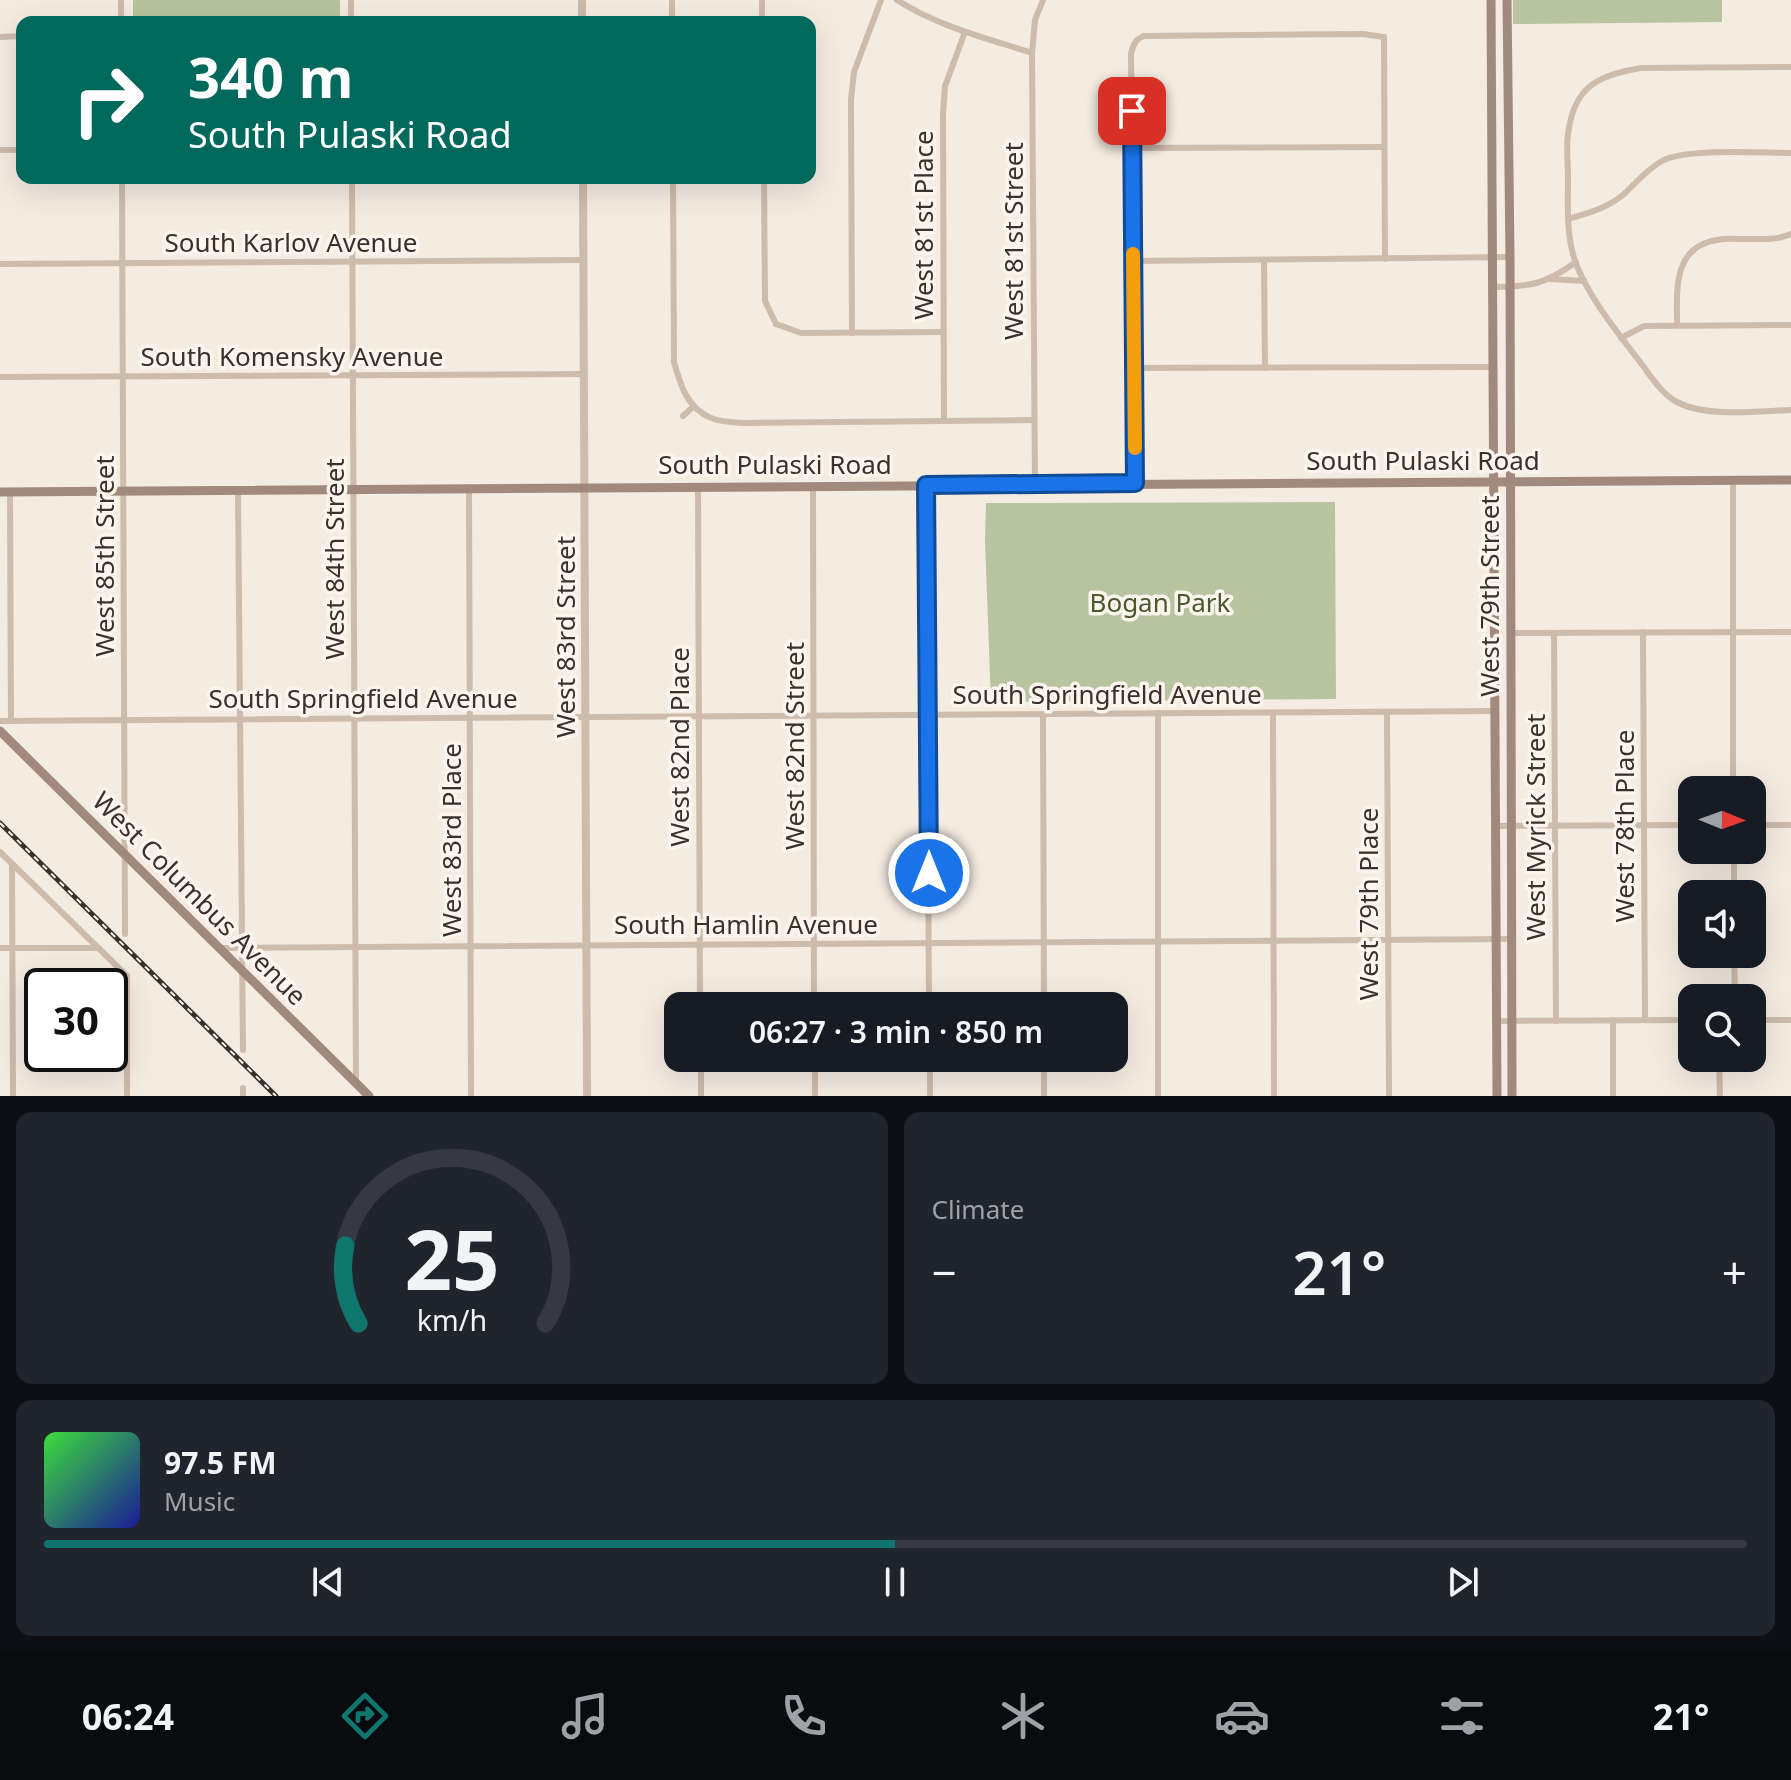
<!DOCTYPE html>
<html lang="en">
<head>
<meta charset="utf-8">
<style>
	body { margin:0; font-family:"Noto Sans",sans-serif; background:#20242c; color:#f1f3f6; height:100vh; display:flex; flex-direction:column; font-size:30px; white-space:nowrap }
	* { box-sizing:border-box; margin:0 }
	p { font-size:26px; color:#9ea1a6 }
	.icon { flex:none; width:44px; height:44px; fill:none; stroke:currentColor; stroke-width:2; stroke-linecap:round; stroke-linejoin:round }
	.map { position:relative; height:1096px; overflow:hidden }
	.details { display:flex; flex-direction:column; gap:16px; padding:16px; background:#0d0f14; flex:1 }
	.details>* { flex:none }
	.top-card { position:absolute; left:16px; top:16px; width:800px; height:168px; border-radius:16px; box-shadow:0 8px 32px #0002; background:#00695c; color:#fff; overflow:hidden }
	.needle { width:52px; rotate:91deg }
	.buttons { position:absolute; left:1678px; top:776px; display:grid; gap:16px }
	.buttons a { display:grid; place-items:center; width:88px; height:88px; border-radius:16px; background:#171b24; box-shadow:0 8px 32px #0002; font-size:40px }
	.speed { position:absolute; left:24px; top:968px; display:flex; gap:16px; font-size:40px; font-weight:700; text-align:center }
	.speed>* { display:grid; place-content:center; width:104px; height:104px; border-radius:50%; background:#171b24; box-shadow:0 8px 32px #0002; line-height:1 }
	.speed .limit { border:4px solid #111; border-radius:12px; background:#fff; color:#111 }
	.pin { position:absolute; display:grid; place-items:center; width:68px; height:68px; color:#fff; margin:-34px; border-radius:16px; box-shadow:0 4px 12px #0006 }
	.me { position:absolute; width:88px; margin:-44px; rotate:0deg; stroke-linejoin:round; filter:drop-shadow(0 0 6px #0008) }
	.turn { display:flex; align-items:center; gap:28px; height:168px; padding:0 40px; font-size:36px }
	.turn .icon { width:104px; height:104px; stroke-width:2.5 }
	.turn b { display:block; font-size:56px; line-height:68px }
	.big { font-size:60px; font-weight:600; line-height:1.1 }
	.details .tile { flex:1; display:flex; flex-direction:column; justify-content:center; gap:12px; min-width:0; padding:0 28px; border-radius:16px; background:#20242c }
	.details .dial { align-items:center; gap:0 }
	.dial svg { height:208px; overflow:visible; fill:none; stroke:#363941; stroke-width:7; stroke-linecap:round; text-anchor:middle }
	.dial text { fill:#f1f3f6; stroke:none }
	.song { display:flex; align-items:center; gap:24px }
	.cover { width:96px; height:96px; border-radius:12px; background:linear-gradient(135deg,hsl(120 70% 55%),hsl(240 70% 35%)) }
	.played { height:8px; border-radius:4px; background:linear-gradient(90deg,#0f766e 50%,#363941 50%) }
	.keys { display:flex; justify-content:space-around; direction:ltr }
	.heat { display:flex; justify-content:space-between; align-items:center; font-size:44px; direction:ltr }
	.details .tiles { flex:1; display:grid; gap:16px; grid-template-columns:1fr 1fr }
	.tile:last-child { grid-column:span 2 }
	.trip { position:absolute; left:664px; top:992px; width:464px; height:80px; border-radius:16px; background:#171b24; box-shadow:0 8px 32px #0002; font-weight:600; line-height:80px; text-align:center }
	.menu { display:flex; height:128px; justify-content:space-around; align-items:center; background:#090b0e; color:#9ea1a6 }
	.menu .icon { width:56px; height:56px }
	.menu .on { color:#0f766e }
	.menu b { font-size:36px; color:#f1f3f6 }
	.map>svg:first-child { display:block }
</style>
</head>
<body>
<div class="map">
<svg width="1791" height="1096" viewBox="0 0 1791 1096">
	<rect width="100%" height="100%" fill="#f4ebe1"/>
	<g fill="#b8c4a0">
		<rect x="133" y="0" width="207" height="22"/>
		<polygon points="1513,0 1722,0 1722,22 1513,24"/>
		<polygon points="1335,502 1336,699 991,702 985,541 986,503"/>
	</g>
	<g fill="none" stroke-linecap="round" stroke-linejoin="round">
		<g stroke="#cdbbac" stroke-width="6">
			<polyline points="121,0 121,22"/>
			<polyline points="351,0 351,22"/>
			<polyline points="672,0 672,22"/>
			<polyline points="762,0 762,22"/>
			<path d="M897,0C937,26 986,38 1032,53"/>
			<polyline points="0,37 22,36"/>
			<polyline points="1384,37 1385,259"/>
			<path d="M1791,67L1641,68C1624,71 1599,76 1586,90C1575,101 1570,119 1568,134C1566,148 1568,163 1568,177C1568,205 1566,234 1575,261C1588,296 1614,328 1637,358C1649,373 1660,393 1677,402C1707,418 1758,411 1791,410"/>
			<polyline points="1133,148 1384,147"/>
			<polyline points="0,150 22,150"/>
			<polyline points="122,178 125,934"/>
			<polyline points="352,178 356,1083"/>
			<path d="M673,178L674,362C680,384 687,407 709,417C718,422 731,422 742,423L1034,420"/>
			<polyline points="764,178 765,301 776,324"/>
			<path d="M1568,219C1588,213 1608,208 1624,194C1637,182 1646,170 1662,161C1686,148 1760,153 1791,153"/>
			<polyline points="1133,261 1510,257"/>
			<polyline points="1264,261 1265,368"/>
			<polyline points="0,264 583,260"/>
			<polyline points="1550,279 1584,281"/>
			<path d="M1493,287C1531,287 1545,284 1576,262"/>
			<polyline points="776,324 801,333 943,332"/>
			<path d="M1677,325C1677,291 1672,247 1717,240C1727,238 1738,239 1748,239C1763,239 1778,240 1791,234"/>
			<polyline points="852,333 851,100 854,72 881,0"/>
			<polyline points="1621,338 1644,326 1791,325"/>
			<polyline points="1134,368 1494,367"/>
			<polyline points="0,377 584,374"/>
			<polyline points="683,416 693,407"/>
			<polyline points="944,421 943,113 945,86 965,32"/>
			<path d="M1135,483L1131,54C1133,46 1135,39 1144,36L1363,34L1384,37"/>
			<polyline points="1035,484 1032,53 1035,20 1043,0"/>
			<polyline points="926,485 929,1006"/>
			<polyline points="813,486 814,1006"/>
			<polyline points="698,487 700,1006"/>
			<polyline points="469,489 471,1096"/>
			<polyline points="238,491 243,1050"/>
			<polyline points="10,492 11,720"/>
			<polyline points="1643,632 1645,1020"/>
			<polyline points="1511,633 1791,632"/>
			<polyline points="1554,633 1556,1021"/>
			<polyline points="1387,712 1389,1096"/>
			<polyline points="1158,713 1158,1096"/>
			<polyline points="1273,713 1274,1096"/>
			<polyline points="1043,714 1044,1006"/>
			<polyline points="0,721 1495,711"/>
			<polyline points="1733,790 1733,480"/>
			<polyline points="1752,825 1791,825"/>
			<polyline points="1496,826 1692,825"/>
			<polyline points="1734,850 1734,894"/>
			<polyline points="0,852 127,976 127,1096"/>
			<polyline points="12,864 13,1096"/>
			<polyline points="0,948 98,948"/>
			<polyline points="220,948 1512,939"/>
			<polyline points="1734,954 1735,998"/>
			<polyline points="1613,1020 1613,1096"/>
			<polyline points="1752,1020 1791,1020"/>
			<polyline points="1497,1021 1692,1020"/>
			<polyline points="701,1058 701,1096"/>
			<polyline points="815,1058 815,1096"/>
			<polyline points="930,1058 930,1096"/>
			<polyline points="1044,1058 1044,1096"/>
			<polyline points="1719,1058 1720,1096"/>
			<polyline points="243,1096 243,1088"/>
		</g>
		<g stroke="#cdbbac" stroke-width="8">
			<polyline points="582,0 582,22"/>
			<polyline points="583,178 587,1096"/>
		</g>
		<g stroke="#a18a7d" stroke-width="9">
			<polyline points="1491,0 1497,1096"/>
			<polyline points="1507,0 1510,257 1512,1096"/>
			<polyline points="0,492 1791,480"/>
			<polyline points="0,731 369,1096"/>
		</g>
		<defs>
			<polyline id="rail" points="0,823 276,1096"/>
		</defs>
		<use href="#rail" stroke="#3b302b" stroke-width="5"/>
		<use href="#rail" stroke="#fbf5ee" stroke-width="2" stroke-dasharray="6" stroke-linecap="butt"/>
	</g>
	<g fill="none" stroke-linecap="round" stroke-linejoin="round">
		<defs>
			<polyline id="route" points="929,873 926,485 1135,483 1132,111"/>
		</defs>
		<use href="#route" stroke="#114b97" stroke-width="20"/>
		<use href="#route" stroke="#1a73e8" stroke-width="14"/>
		<polyline stroke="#f59e0b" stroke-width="14" points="1133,254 1135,448"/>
	</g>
	<g text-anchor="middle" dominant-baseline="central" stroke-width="7" stroke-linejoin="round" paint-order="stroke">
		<g font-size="26" fill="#3b302b" stroke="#fbf5ee">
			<text transform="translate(923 225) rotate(-90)">West 81st Place</text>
			<text transform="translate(1013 241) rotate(-90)">West 81st Street</text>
			<text x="291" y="242">South Karlov Avenue</text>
			<text x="292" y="356">South Komensky Avenue</text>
			<text x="1423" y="460">South Pulaski Road</text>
			<text x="775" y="464">South Pulaski Road</text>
			<text transform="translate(104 556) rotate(-90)">West 85th Street</text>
			<text transform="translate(334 559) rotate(-90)">West 84th Street</text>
			<text transform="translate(1489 596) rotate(-90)">West 79th Street</text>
			<text transform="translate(565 637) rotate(-90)">West 83rd Street</text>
			<text x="1107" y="694">South Springfield Avenue</text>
			<text x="363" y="698">South Springfield Avenue</text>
			<text transform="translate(794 746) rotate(-90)">West 82nd Street</text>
			<text transform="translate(679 747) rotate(-90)">West 82nd Place</text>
			<text transform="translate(1624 826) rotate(-90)">West 78th Place</text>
			<text transform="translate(1535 827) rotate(-90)">West Myrick Street</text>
			<text transform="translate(451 840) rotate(-90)">West 83rd Place</text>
			<text transform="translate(200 898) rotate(45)">West Columbus Avenue</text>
			<text transform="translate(1368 904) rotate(-90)">West 79th Place</text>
			<text x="746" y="924">South Hamlin Avenue</text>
		</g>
		<g font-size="26" fill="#4a5a2e" stroke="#fbf5ee">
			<text x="1160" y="602">Bogan Park</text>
		</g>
	</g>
</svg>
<div class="buttons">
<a><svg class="needle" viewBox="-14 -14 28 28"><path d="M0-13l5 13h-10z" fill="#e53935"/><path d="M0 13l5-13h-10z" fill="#9ea1a6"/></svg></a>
<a><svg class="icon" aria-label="sound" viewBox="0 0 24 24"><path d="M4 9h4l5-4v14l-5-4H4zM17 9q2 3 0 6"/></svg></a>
<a><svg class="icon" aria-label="search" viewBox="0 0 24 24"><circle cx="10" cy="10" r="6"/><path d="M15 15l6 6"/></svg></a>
</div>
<div class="speed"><div class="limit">30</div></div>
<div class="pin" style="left:1132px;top:111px;background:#d93025"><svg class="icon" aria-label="arrive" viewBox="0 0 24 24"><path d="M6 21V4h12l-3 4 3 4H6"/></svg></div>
<svg class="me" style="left:929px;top:873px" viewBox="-20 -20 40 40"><circle r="17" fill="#1a73e8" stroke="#fff" stroke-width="3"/><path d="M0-11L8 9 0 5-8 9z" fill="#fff"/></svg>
<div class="trip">06:27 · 3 min · 850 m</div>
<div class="top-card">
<div class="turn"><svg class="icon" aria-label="right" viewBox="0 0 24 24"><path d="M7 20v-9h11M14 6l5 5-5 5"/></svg><div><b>340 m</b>South Pulaski Road</div></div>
</div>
</div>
<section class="details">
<div class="tiles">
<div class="tile dial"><svg viewBox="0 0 100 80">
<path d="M14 69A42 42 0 1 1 86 69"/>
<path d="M14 69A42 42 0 0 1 9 39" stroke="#0f766e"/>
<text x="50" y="56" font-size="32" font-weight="700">25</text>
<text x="50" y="72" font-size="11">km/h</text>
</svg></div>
<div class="tile"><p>Climate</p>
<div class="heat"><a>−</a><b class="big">21°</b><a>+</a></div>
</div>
<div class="tile">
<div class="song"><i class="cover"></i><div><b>97.5 FM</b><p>Music</p></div></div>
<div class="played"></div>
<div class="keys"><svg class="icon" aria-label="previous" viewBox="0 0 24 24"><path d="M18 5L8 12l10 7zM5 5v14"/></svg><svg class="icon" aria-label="pause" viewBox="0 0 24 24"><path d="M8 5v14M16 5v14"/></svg><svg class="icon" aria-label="next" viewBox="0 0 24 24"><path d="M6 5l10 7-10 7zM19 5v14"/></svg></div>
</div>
</div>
</section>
<nav class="menu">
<b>06:24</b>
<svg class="icon on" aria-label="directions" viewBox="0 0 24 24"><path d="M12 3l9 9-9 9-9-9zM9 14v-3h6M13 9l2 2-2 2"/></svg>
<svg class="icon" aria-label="music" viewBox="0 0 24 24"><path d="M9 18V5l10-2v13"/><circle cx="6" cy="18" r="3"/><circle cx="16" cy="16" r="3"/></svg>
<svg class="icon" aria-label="phone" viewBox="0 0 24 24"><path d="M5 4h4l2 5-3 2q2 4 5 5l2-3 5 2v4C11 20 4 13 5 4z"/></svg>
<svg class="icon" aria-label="climate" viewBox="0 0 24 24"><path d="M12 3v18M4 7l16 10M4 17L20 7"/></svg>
<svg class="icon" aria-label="car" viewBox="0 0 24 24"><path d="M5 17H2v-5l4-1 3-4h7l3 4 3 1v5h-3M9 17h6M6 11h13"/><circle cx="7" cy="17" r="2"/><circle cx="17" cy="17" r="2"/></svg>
<svg class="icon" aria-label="filters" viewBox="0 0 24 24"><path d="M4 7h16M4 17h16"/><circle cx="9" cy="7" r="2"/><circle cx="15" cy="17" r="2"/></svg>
<b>21°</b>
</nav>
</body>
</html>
